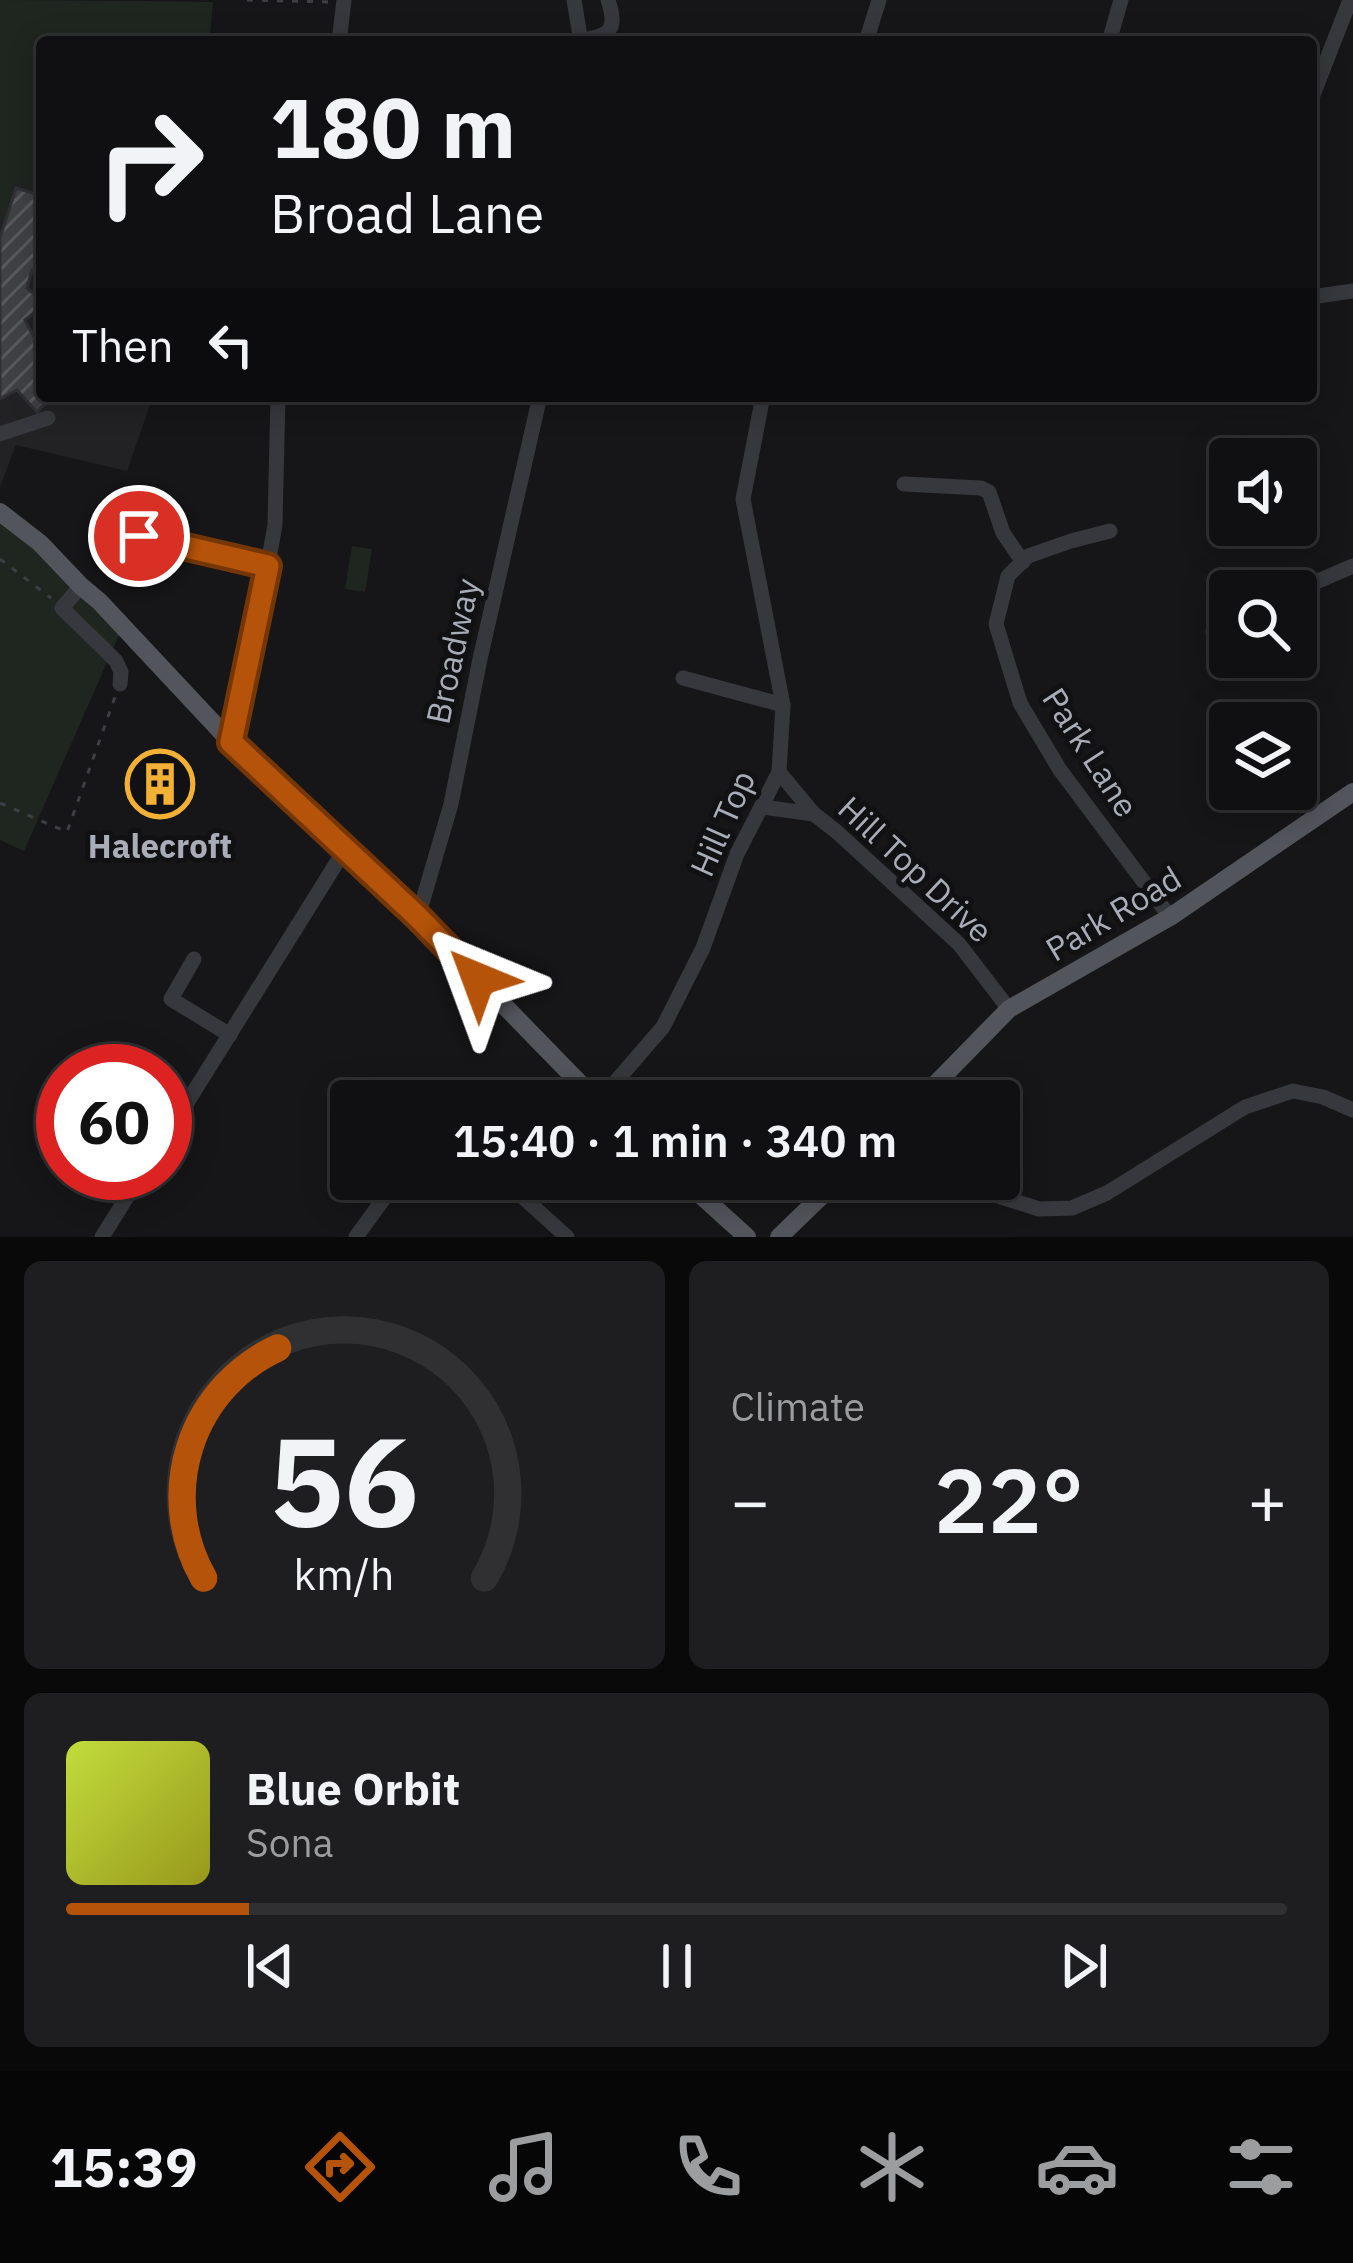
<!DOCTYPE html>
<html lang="en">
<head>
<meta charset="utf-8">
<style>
	body { margin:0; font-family:"IBM Plex Sans",sans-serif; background:#1e1e20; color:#f1f3f6; height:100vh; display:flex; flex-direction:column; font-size:45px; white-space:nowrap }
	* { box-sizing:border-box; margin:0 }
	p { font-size:39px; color:#9c9d9f }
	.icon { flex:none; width:66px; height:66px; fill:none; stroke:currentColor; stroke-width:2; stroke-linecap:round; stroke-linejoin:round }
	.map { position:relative; height:1237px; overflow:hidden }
	.details { display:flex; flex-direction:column; gap:24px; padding:24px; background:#09090a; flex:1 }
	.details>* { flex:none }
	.guide { position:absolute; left:36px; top:36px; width:1281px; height:366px; border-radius:12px; box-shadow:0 6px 30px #0003,0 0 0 3px #303032; background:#101012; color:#f1f3f6; overflow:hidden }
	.controls { position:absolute; left:1209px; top:438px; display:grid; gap:24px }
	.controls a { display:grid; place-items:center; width:108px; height:108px; border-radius:12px; background:#101012; box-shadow:0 6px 30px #0003,0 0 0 3px #303032; font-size:60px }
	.speed { position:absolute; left:36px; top:1044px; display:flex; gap:24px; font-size:60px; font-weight:700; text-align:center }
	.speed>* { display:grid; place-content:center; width:156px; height:156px; border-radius:50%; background:#101012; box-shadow:0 6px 30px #0003,0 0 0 3px #303032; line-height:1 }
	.speed .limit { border:18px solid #d22; background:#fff; color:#111 }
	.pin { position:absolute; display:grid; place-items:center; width:102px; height:102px; color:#fff; margin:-51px; border:6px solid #fff; border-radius:50%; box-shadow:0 3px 12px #0007 }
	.me { position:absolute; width:132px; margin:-66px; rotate:316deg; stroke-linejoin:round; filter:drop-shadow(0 0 9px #0008) }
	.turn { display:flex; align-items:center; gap:42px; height:252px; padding:0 36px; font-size:54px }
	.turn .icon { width:156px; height:156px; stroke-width:2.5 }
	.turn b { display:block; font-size:84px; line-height:102px }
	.then { display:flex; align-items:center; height:114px; padding:0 36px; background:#0003; gap:24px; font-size:45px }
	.big { font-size:90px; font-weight:600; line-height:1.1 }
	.details .tile { flex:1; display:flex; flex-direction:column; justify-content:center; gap:18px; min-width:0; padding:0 42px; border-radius:18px; background:#1e1e20 }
	.details .dial { align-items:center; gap:0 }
	.dial svg { height:312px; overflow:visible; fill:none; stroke:#303032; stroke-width:7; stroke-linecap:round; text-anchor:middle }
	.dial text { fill:#f1f3f6; stroke:none }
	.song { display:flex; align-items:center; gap:36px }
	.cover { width:144px; height:144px; border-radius:18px; background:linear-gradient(135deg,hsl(70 70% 55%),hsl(60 70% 35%)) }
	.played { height:12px; border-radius:6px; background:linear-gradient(90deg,#b45309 15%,#303032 15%) }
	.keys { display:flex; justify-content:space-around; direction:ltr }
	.heat { display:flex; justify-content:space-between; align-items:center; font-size:66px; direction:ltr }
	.details .tiles { flex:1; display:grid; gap:24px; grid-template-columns:1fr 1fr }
	.tile:last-child { grid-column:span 2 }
	.trip { position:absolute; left:330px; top:1080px; width:690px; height:120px; border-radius:12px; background:#101012; box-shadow:0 6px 30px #0003,0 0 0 3px #303032; font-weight:600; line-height:120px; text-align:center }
	.tab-bar { display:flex; height:192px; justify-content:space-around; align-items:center; background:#060607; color:#9c9d9f }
	.tab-bar .icon { width:84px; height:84px }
	.tab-bar .on { color:#b45309 }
	.tab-bar b { font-size:54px; color:#f1f3f6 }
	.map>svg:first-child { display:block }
</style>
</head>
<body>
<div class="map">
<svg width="1353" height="1237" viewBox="0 0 1353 1237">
	<defs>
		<pattern id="building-hatch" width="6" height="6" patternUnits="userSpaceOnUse" patternTransform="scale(3)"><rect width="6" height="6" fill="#404145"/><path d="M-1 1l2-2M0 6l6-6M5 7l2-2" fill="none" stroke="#595a5e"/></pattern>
	</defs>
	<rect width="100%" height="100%" fill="#161618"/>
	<polygon fill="#222225" points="0,0 213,2 209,42 42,42 42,396 153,396 127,471 16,445 0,487"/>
	<g fill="#1e261f">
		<polygon points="0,0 213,2 209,42 42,42 42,190 16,182 4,220 0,219"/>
		<polygon points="0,512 123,626 24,851 0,840"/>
		<polygon points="352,546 372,549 365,592 345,589"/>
	</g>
	<g fill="url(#building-hatch)" stroke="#303034" stroke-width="3">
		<polygon points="16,188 42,196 42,282 37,280 39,273 32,270 27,288 42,301 42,307 25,320 35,339 42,337 42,396 52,396 37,412 17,390 0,399 0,238"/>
		<polygon points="142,765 186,777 178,804 135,791"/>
	</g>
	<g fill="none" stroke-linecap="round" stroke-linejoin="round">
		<g stroke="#3d3f44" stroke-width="3" stroke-dasharray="6 9" stroke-linecap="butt">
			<polyline points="247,0 329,2"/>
			<polyline points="0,559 51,598"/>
			<polyline points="0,803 67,832 115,697"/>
		</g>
		<g stroke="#37383d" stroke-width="15">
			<polyline points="574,0 581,42"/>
			<path d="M581,40C610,36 618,30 608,0"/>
			<polyline points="339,42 344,0"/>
			<polyline points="866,42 879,0"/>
			<polyline points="1109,42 1121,0"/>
			<polyline points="1311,100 1350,0"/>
			<polyline points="1311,297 1353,291"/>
			<polyline points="0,434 48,418"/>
			<polyline points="904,484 981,488 989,492 1003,533 1023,562"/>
			<polyline points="103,526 175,546 268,566"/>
			<polyline points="1110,531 1071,541 1028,556 1008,576 996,624 1020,703 1060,770 1170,917"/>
			<polyline points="81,586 62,608 116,661 121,672 120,684"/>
			<polyline points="1295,591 1353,566"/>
			<polyline points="1230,618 1225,617 1213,632 1219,652 1230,653"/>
			<polyline points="683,678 783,705"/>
			<polyline points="231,742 256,631 275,525 278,396"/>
			<polyline points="779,772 814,814"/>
			<polyline points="762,807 814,814 837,832 959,944 1009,1009"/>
			<polyline points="418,917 451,804 480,659 540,396"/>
			<polyline points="194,959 171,999 230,1035"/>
			<polyline points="599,1101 663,1027 703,948 737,854 779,772 783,705 743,499 763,396"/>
			<polyline points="165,1138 344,851"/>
			<polyline points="503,1179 567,1237"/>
			<polyline points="979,1179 1001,1197 1039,1209 1072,1208 1107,1193 1245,1107 1293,1091 1323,1097 1353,1110"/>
			<polyline points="102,1237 142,1173"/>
			<polyline points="356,1237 398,1179"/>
		</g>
		<g stroke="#53555c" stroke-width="18">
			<polyline points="0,512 40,543 81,586 100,602 231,742 418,917 597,1101"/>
			<polyline points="919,1101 1009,1009 1170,917 1353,792"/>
			<polyline points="683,1179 747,1237"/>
			<polyline points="779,1237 839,1179"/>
		</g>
	</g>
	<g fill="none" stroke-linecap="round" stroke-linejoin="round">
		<defs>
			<polyline id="route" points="139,536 268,566 231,742 418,917 478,979"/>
		</defs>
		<use href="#route" stroke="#753606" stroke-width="30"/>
		<use href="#route" stroke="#b45309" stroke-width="21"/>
	</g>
	<defs>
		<symbol id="building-ring" viewBox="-11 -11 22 22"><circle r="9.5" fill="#111113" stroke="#f2b134" stroke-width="1.5"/><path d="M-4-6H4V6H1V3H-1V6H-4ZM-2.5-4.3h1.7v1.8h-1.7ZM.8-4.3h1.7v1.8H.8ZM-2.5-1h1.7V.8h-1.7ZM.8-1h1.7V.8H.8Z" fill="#f2b134"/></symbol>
	</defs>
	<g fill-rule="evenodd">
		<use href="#building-ring" x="122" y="746" width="76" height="76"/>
	</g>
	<g text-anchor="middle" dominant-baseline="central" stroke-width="10" stroke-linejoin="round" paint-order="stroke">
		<g font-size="33" fill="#a8adb8" stroke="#111113">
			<text transform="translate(452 651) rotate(-78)">Broadway</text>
			<text transform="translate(1091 752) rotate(57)">Park Lane</text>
			<text transform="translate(722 823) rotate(-66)">Hill Top</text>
			<text transform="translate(916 869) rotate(43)">Hill Top Drive</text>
			<text transform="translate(1113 913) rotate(-31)">Park Road</text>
		</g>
		<g font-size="33" font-weight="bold" fill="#a8adb8" stroke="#111113">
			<text x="160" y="845">Halecroft</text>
		</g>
	</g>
</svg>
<div class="controls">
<a><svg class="icon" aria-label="sound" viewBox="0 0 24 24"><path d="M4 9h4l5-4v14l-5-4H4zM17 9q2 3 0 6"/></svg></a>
<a><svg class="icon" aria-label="search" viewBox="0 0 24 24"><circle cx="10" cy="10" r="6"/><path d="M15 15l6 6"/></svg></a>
<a><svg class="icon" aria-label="layers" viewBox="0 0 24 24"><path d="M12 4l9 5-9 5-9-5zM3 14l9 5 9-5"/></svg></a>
</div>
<div class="speed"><div class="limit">60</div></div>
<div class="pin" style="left:139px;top:536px;background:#d93025"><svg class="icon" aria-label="arrive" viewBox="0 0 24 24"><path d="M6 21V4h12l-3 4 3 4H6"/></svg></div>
<svg class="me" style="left:478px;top:979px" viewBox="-20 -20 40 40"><path d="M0-17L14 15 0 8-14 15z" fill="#b45309" stroke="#fff" stroke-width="4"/></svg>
<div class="trip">15:40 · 1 min · 340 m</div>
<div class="guide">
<div class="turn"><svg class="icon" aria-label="right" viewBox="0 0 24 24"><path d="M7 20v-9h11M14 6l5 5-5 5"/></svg><div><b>180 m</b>Broad Lane</div></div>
<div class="then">Then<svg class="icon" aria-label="left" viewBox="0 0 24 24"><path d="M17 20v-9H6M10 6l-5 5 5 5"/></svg></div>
</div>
</div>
<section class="details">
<div class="tiles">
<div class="tile dial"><svg viewBox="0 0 100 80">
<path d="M14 69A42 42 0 1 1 86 69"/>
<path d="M14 69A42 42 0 0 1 33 10" stroke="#b45309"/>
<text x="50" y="56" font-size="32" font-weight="700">56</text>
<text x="50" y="72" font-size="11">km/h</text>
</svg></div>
<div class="tile"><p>Climate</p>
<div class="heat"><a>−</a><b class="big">22°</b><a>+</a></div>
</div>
<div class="tile">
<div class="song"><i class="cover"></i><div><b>Blue Orbit</b><p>Sona</p></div></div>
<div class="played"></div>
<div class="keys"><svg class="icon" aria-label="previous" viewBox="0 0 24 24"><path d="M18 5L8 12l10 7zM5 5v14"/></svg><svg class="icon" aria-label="pause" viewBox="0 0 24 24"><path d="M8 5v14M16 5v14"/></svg><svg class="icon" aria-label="next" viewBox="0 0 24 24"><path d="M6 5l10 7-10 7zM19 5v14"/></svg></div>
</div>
</div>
</section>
<nav class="tab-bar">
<b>15:39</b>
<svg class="icon on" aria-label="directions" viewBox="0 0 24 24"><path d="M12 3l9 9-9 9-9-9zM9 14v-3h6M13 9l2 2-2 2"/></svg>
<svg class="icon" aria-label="music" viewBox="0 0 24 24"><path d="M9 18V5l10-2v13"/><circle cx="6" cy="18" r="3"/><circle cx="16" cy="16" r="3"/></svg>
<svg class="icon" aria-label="phone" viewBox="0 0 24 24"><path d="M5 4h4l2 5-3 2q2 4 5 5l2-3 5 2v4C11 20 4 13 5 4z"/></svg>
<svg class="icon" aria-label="climate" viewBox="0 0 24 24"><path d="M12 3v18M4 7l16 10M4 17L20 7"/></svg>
<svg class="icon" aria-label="car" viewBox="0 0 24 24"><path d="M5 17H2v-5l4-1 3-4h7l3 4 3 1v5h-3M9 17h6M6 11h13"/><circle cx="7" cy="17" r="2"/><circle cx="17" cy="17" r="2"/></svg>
<svg class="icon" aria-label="filters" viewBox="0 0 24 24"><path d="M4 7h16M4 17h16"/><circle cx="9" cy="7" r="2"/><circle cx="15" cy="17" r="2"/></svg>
</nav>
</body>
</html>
